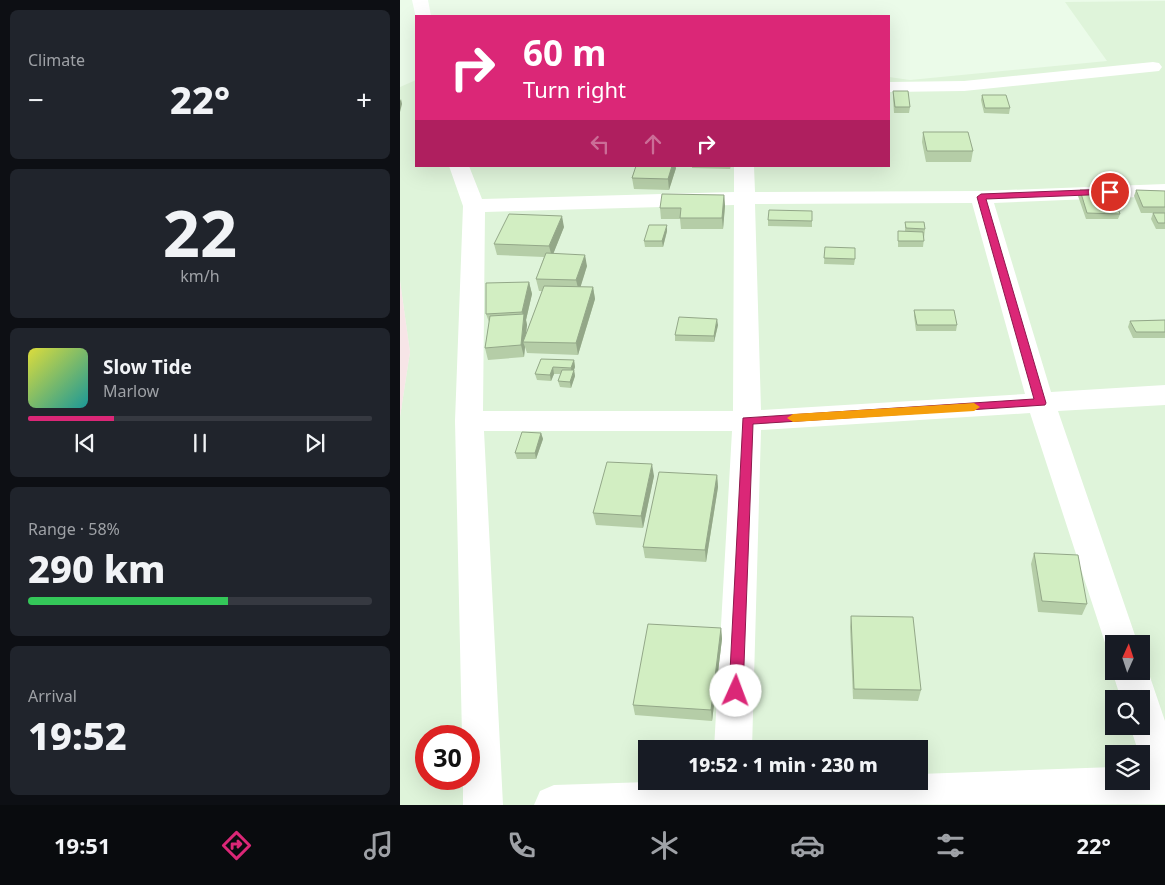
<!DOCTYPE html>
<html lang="en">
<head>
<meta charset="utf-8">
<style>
	body { margin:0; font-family:"Noto Sans",sans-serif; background:#20242c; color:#f1f3f6; height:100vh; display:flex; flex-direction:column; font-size:19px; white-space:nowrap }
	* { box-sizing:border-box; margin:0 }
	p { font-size:16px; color:#9ea1a6 }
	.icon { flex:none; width:28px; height:28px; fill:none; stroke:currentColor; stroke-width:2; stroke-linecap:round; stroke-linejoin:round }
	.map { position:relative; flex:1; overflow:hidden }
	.side { display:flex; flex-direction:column; gap:10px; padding:10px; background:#0d0f14; width:400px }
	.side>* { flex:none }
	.hud { position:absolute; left:15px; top:15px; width:475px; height:152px; border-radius:0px; box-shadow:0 5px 20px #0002; background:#db2777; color:#fff; overflow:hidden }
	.needle { width:32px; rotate:3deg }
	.controls { position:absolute; left:705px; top:635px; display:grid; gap:10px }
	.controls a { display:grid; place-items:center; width:45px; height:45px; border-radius:0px; background:#171b24; box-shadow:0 5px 20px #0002; font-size:25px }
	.speed { position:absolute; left:15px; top:725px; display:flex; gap:10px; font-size:25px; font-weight:700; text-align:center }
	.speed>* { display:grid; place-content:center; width:65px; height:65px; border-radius:50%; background:#171b24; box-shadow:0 5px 20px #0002; line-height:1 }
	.speed .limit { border:8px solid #d22; background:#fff; color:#111 }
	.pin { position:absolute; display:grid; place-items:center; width:42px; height:42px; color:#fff; margin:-21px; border:2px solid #fff; border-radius:50%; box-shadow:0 1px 5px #0007 }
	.me { position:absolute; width:55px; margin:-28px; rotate:2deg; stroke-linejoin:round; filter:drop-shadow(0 0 4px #0008) }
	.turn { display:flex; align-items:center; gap:18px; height:105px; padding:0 25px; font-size:22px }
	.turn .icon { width:65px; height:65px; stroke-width:2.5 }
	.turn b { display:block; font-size:35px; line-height:42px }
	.lanes { display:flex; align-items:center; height:48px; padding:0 25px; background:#0003; justify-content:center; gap:25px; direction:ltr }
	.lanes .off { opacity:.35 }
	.big { font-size:38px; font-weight:800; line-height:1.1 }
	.side .widget { flex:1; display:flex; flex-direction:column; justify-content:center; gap:8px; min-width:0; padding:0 18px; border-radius:8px; background:#20242c }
	.side .dial { align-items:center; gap:0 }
	.dial b { font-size:65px; line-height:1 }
	.song { display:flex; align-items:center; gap:15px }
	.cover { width:60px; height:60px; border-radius:8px; background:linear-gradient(135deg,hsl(60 70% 55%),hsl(180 70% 35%)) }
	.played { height:5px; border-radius:2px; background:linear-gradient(90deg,#db2777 25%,#363941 25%) }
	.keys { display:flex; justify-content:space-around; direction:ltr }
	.heat { display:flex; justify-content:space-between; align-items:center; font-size:28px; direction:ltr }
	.charge { height:8px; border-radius:4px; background:linear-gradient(90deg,#34c759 58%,#363941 0) }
	.trip { position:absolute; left:238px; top:740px; width:290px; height:50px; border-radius:0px; background:#171b24; box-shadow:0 5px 20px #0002; font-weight:800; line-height:50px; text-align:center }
	.tab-bar { display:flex; height:80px; justify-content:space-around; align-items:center; background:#090b0e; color:#9ea1a6 }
	.tab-bar .icon { width:35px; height:35px }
	.tab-bar .active { color:#db2777 }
	.tab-bar b { font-size:22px; color:#f1f3f6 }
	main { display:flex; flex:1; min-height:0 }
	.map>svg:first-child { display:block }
</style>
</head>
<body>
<main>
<section class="side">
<div class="widget"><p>Climate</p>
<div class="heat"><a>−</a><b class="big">22°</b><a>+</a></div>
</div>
<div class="widget dial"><b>22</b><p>km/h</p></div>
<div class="widget">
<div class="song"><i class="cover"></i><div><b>Slow Tide</b><p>Marlow</p></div></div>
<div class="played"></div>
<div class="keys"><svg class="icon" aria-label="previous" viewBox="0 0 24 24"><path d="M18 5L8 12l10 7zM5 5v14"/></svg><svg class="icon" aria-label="pause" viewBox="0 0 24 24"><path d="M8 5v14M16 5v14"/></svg><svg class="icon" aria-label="next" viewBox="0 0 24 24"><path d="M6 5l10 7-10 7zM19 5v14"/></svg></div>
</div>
<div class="widget"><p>Range · 58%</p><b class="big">290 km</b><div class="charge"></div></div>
<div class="widget"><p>Arrival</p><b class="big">19:52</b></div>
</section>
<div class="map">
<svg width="765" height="805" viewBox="0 0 765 805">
	<rect width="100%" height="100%" fill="#ebfbe9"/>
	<path fill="#dff4da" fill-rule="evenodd" d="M765,1V805H0V417L10,352L0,281V87L16,80V166H489V77L510,80L707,61L665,2ZM714,644H741V671H714ZM714,699H741V726H714ZM26,736H69V779H26ZM246,749H519V781H246ZM714,754H741V781H714Z"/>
	<polygon fill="#f7e5e7" points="0,281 10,352 0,417"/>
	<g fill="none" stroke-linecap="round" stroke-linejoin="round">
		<g fill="#fff" fill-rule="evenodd">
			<polygon points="12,0 28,0 31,16 16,18"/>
			<polygon points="753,62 759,63 762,67 759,71 564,91 489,92 489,82 564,81"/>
			<path d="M49,166H69L82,199L334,192V166H354L355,192L581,191L765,184V196L594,203L651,392L765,385V405L658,411L738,644H714V657L709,655L630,413L361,430L352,749H314L332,431H84L103,805H63V779H69V736H62L55,421L63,206ZM572,203L625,394L361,410L355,204ZM334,205L333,411H83L85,212Z"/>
			<polygon points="741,659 748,671 765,721 765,804 134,805 140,791 154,785 280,781 519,781 519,774 714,767 714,781 741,781 741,754 739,754 730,726 741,726 741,699 721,699 712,671 714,668 714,671 741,671"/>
		</g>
	</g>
	<g fill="#b5cda7">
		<polygon points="493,91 510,107 509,113 494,113 493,97"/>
		<polygon points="582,95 610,108 609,114 584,113 581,100"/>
		<polygon points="523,132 573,151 571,162 526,162 522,142"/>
		<polygon points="236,166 275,166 276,168 269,190 234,189 232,178"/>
		<polygon points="292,166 331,166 330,169 292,168"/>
		<polygon points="680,190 720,214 718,219 686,219 678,196"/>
		<polygon points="736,190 765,191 765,213 741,213 734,196"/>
		<polygon points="324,195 325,206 323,229 281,229 280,219 261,219 260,208"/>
		<polygon points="412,211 412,227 368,226 368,220"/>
		<polygon points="753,213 765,213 765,229 756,229 751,219"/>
		<polygon points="505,222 525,229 523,247 498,247 498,231 505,231"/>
		<polygon points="164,227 153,254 187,266 180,287 193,287 195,299 178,355 127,353 125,347 124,357 88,360 85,348 89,322 86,314 129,282 132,294 126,320 127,325 126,334 142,291 139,291 136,279 144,257 97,255 94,244"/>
		<polygon points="267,231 263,247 245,247 244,241"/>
		<polygon points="425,247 455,259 454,265 424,264"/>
		<polygon points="514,310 557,325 556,331 516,331 514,316"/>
		<polygon points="765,320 765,338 733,338 728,327 730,321"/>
		<polygon points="318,325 314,342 275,341 275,335"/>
		<polygon points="141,359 174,360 175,367 174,370 175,376 171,388 160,387 158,381 161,374 154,374 151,381 137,380 135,374"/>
		<polygon points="141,433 143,439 136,459 117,459 115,453"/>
		<polygon points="317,475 318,487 306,562 245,558 243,547"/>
		<polygon points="254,476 243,528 196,525 193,513"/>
		<polygon points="634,553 687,604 682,615 638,612 631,564"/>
		<polygon points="451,616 521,690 518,701 453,699 450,627"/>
		<polygon points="321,628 322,639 312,721 235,715 233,705"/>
	</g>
	<g fill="#93a788">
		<polygon points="1,99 2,104 0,112 0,101"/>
		<polygon points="272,166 275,166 276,168 269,190 268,179"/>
		<polygon points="324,195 325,206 323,229 322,218"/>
		<polygon points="162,216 164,227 152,257 149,246"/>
		<polygon points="267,225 267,231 263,247 262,241"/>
		<polygon points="185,255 187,266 179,292 176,280"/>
		<polygon points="129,282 132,294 126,320 127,325 125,342 123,342 125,347 124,357 121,345 124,318 122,312"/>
		<polygon points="193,287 195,299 178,355 176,343"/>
		<polygon points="317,319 318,325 314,342 314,336"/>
		<polygon points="174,360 175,367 172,375 171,368"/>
		<polygon points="153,367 154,374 151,381 150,375"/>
		<polygon points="174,370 175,376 171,388 170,382"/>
		<polygon points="141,433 143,439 136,459 135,453"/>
		<polygon points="252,464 254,476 243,528 241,516"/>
		<polygon points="317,475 318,487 306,562 305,550"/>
		<polygon points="321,628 322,639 312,721 311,710"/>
	</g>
	<g fill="#d2eec2" stroke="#93a788">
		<polygon points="493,91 508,91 510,107 495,107"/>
		<polygon points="582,95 606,95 610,108 585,108"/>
		<polygon points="523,132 568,132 573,151 527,151"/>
		<polygon points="236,166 272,166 268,179 232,178"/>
		<polygon points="680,190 712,191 720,214 687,213"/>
		<polygon points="736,190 765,191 765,207 743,207"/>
		<polygon points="262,194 324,195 322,218 280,218 281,208 260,208"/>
		<polygon points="369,210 412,211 412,221 368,220"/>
		<polygon points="753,213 765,213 765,223 758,223"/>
		<polygon points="109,214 162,216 149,246 94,244"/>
		<polygon points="505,222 524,222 525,229 506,228"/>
		<polygon points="249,225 267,225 262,241 244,241"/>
		<polygon points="498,231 523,232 524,241 498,241"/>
		<polygon points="425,247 455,248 455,259 424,258"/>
		<polygon points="146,253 185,255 176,280 136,279"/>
		<polygon points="129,282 122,312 86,314 86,283"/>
		<polygon points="144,286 193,287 176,343 123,342"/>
		<polygon points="514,310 554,310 557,325 517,325"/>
		<polygon points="124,314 121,345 85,348 90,316"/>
		<polygon points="279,317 317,319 314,336 275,335"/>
		<polygon points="765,320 765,332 736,332 730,321"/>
		<polygon points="141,359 174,360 171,368 153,367 150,375 135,374"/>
		<polygon points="162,370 174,370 170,382 158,381"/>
		<polygon points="122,432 141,433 135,453 115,453"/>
		<polygon points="207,462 252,464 241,516 193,513"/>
		<polygon points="259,472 317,475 305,550 243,547"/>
		<polygon points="634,553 678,555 687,604 642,601"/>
		<polygon points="451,616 513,617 521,690 454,689"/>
		<polygon points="248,624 321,628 311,710 233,705"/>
	</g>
	<polygon fill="#db2777" stroke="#8e194d" points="710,189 713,190 713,194 586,199 646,403 645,405 353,424 343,691 341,696 336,698 331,696 329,691 343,418 634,399 577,197 581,194"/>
	<polygon fill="#f59e0b" points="574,403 580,407 574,411 393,422 387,418 393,414"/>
</svg>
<div class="controls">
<a><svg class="needle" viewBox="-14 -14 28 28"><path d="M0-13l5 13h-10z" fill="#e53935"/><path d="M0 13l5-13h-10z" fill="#9ea1a6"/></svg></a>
<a><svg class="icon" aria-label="search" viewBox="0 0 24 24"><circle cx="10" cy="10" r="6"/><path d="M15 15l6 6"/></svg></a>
<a><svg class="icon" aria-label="layers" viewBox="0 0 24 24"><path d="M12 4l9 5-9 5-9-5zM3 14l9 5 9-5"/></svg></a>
</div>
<div class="speed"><div class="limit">30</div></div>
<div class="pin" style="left:710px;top:192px;background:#d93025"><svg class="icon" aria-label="arrive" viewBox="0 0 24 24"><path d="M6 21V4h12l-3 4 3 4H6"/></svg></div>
<svg class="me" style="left:336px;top:691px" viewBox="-20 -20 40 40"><circle r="19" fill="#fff"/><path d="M0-13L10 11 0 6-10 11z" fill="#db2777"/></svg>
<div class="trip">19:52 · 1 min · 230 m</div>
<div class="hud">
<div class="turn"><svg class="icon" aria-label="right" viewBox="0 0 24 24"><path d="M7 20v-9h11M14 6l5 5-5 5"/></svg><div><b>60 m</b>Turn right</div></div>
<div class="lanes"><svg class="icon off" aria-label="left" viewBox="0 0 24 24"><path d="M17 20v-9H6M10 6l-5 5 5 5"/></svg><svg class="icon off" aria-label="ahead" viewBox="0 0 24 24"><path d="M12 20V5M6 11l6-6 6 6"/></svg><svg class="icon" aria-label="right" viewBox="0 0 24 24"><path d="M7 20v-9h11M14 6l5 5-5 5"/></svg></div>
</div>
</div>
</main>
<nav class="tab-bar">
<b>19:51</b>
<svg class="icon active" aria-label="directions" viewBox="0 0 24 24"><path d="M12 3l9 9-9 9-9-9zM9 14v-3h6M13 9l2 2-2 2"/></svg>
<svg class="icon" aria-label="music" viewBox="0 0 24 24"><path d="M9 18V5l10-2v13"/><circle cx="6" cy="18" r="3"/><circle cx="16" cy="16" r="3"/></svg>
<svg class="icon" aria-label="phone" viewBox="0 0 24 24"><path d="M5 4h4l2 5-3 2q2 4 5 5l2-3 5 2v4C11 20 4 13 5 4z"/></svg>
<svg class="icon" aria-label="climate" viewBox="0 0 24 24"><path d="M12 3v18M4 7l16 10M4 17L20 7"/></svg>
<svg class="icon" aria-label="car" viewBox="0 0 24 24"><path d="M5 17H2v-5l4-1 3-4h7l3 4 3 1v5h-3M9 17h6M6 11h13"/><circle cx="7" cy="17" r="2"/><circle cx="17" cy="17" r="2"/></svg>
<svg class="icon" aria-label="filters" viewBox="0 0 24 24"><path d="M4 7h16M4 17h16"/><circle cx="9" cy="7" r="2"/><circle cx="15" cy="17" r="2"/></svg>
<b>22°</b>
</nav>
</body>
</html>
